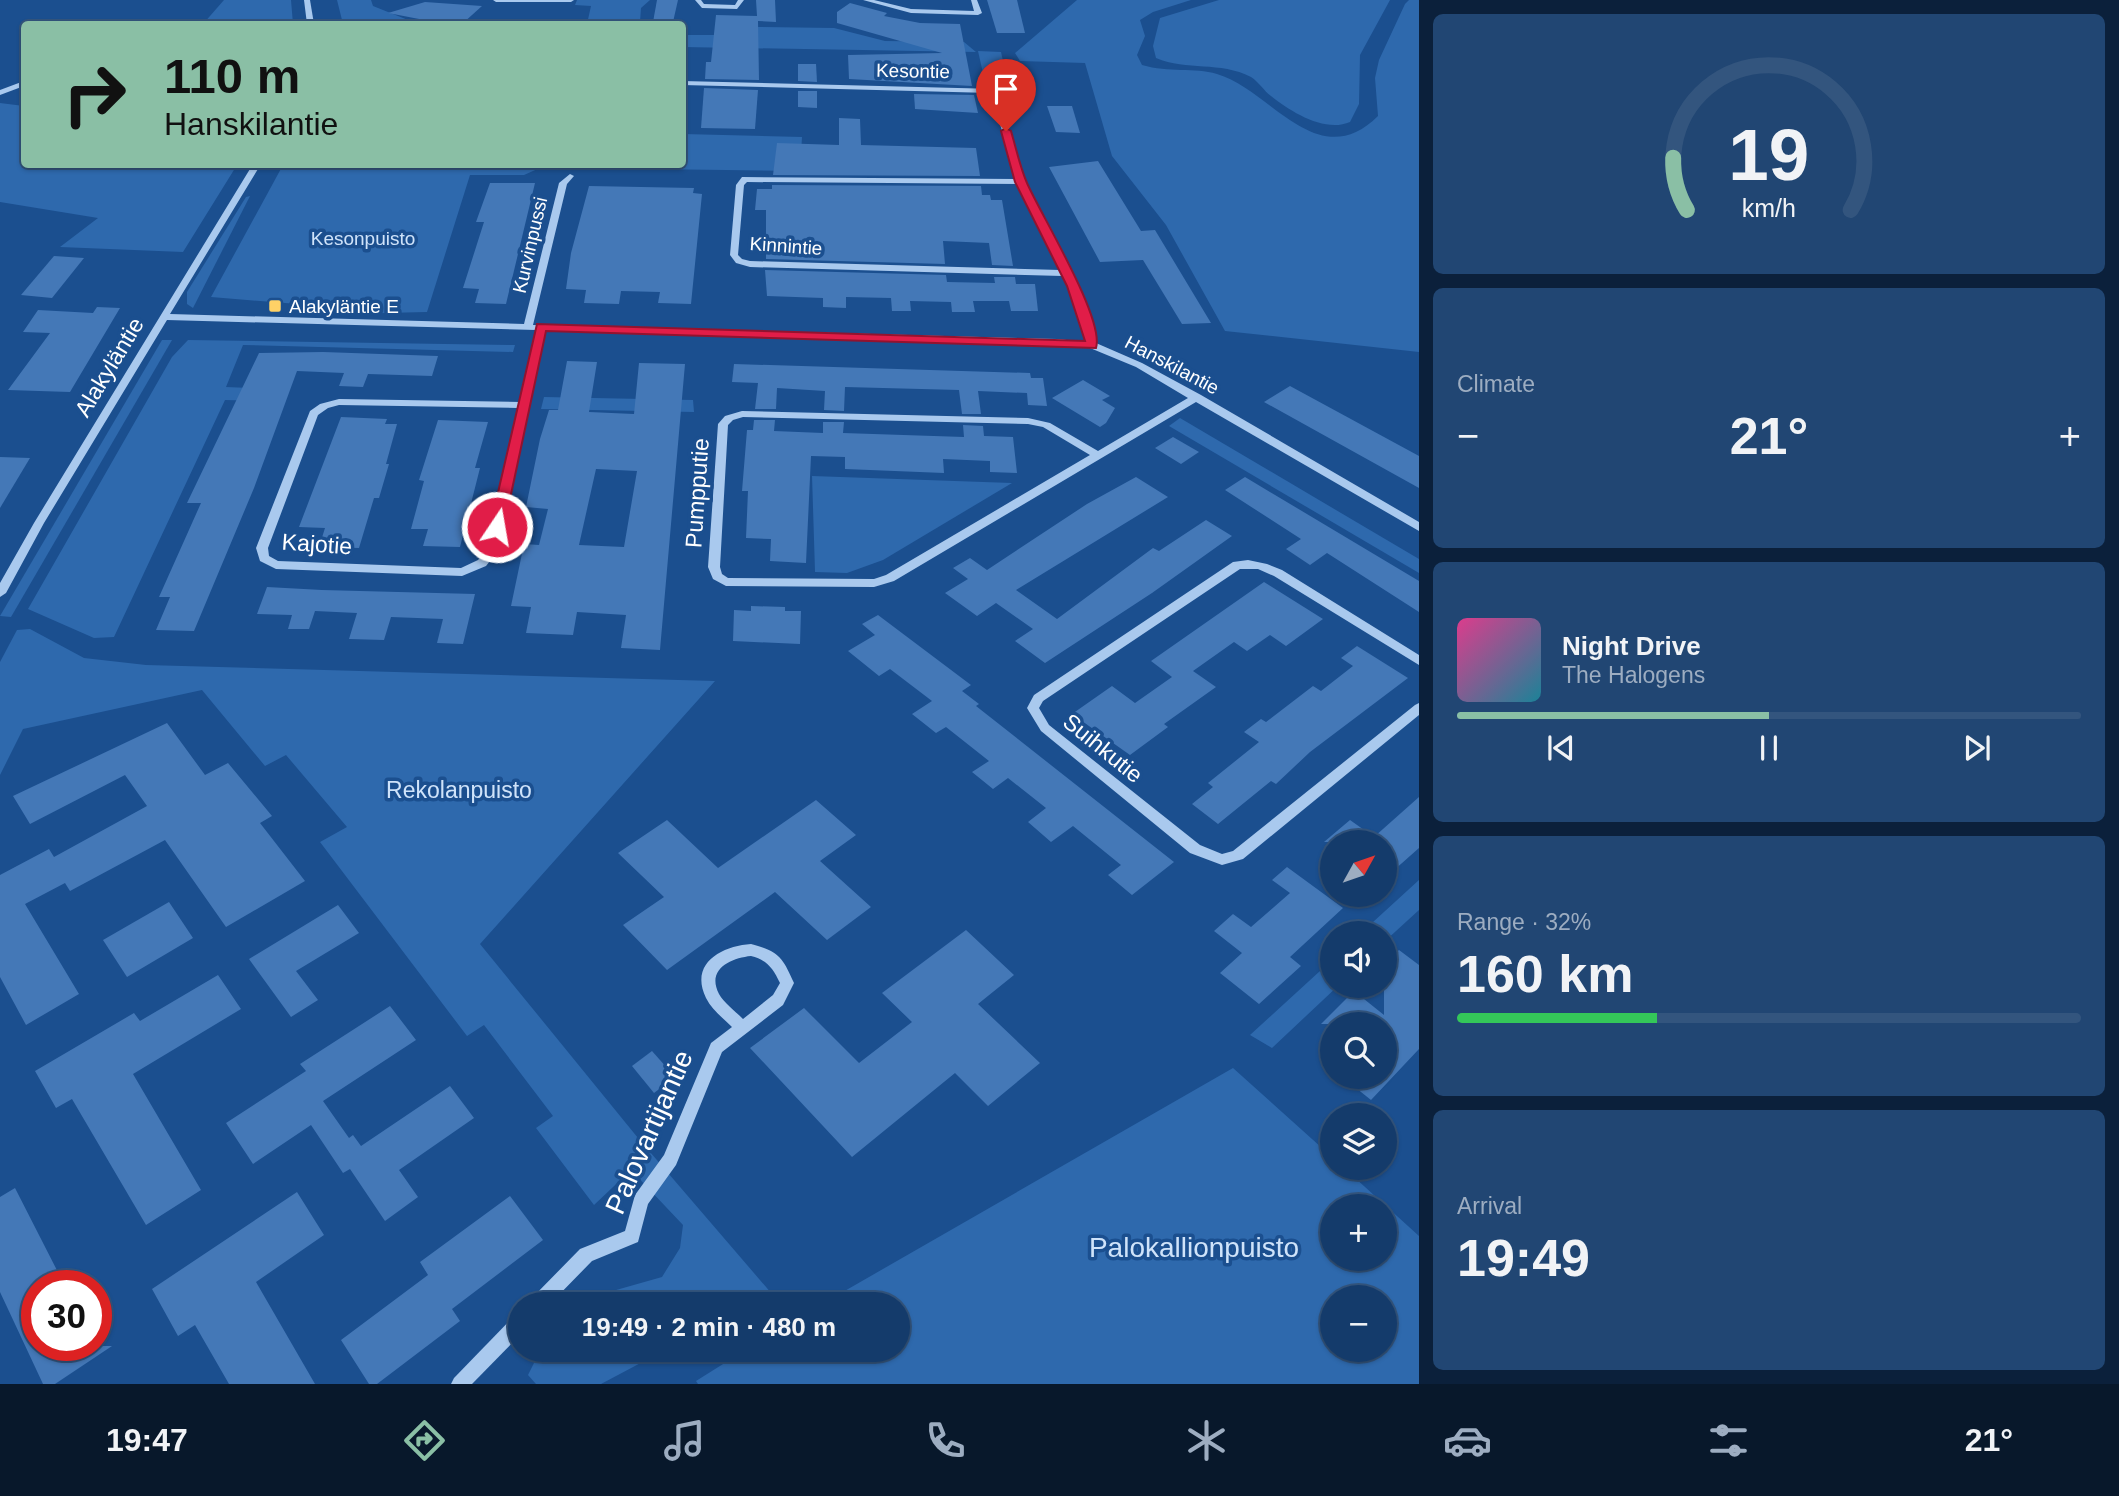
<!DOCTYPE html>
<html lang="en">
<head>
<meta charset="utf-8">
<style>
	body { margin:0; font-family:Helvetica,sans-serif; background:#214673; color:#f1f3f6; height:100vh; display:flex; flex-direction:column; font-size:26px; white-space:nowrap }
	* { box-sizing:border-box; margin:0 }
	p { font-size:23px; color:#9dadc1 }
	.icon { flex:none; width:38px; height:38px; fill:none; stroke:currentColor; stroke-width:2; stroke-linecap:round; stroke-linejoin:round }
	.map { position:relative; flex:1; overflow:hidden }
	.sheet { display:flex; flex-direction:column; gap:14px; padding:14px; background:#0b203b; width:700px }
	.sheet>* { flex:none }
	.hud { position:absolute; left:21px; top:21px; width:665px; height:147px; border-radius:7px; box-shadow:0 2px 5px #0004,0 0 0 2px #33557e; background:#8abfa5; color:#111; overflow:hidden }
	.needle { width:46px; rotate:50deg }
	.controls { position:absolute; left:1320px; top:830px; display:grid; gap:14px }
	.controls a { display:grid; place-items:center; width:77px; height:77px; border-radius:50%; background:#143b6b; box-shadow:0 2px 5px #0004,0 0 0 2px #33557e; font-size:35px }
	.speed { position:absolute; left:21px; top:1270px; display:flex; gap:14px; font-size:35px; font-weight:700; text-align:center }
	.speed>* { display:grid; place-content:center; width:91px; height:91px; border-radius:50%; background:#143b6b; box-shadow:0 2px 5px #0004,0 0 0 2px #33557e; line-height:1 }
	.speed .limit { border:10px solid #d22; background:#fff; color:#111 }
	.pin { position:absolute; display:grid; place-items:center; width:60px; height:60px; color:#fff; margin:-72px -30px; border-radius:50% 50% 50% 0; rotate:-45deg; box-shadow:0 0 7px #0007 }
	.pin .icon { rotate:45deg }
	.me { position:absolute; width:77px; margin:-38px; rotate:12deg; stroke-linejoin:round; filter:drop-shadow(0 0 5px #0008) }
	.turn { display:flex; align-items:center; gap:24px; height:147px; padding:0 28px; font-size:32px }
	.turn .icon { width:91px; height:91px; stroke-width:2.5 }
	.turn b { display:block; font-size:49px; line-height:60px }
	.big { font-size:52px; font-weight:600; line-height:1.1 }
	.sheet .card { flex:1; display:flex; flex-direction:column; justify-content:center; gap:10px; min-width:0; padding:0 24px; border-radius:10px; background:#214673 }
	.sheet .dial { align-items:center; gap:0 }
	.dial svg { height:182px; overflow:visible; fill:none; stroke:#33557e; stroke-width:7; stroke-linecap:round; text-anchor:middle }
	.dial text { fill:#f1f3f6; stroke:none }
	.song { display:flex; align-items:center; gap:21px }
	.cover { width:84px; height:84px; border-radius:10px; background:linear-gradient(135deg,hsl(330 70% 55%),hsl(190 70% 35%)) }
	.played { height:7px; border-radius:4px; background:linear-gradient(90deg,#8abfa5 50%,#33557e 50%) }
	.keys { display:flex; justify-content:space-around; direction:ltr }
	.heat { display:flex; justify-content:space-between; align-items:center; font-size:38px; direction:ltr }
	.charge { height:10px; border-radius:5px; background:linear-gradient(90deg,#34c759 32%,#33557e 0) }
	.trip { position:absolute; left:508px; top:1292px; width:402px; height:70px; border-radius:35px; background:#143b6b; box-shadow:0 2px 5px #0004,0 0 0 2px #33557e; font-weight:600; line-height:70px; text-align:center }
	.dock { display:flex; height:112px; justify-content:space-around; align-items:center; background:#08182b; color:#9dadc1 }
	.dock .icon { width:49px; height:49px }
	.dock .selected { color:#8abfa5 }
	.dock b { font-size:32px; color:#f1f3f6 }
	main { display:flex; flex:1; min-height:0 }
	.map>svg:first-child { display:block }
</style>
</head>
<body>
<main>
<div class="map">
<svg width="1419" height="1384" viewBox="0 0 1419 1384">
	<rect width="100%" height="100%" fill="#1b4f8f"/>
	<g fill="#2e69ad" fill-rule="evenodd">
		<polygon points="224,0 291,0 293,24 203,24"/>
		<polygon points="337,0 371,0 373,6 408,20 433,24 343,24"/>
		<polygon points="577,0 650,0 641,8 640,22 644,24 587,24 591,6 575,5"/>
		<path d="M1077,0H1191L1153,12L1140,20L1145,36L1137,55L1142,65C1169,73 1194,67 1217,74C1270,89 1318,176 1378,116L1375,78L1379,60L1405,4L1409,0H1419V352L1225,331L1166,225L1112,156L1085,63L1020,61L1015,53Z"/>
		<path d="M1219,0H1390L1360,55L1359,104L1350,122C1325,133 1291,112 1271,96C1264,91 1259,82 1251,77C1220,61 1187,71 1156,58L1153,46L1160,18Z"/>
		<polygon points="756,27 834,28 885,41 964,42 976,52 683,47 683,35 730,35"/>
		<polygon points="978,51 1001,52 1008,83 985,82"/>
		<polygon points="0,103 24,106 24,164 237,165 183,252 60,247 98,218 0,202"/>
		<polygon points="683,134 802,137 800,171 647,169 648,165 682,164"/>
		<polygon points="480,165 542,167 524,175 470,175 427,312 344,314 310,305 211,297 283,165"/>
		<polygon points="250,196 193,308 187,304 187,292 246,197"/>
		<polygon points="162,340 172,340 11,617 0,616"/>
		<polygon points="188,340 515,345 513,352 243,345 226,387 270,389 264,401 225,400 114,637 94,638 28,609 172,357"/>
		<polygon points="544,397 693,400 694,412 541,409"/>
		<polygon points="1180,418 1419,559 1419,573 1169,426"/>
		<polygon points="812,476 1012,483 883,560 847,573 815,572"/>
		<polygon points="30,629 84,658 146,665 715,681 480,944 638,1138 772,1294 754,1304 591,1304 602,1294 662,1277 680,1248 683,1225 631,1170 594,1205 536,1128 553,1116 484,1025 467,1036 320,842 347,827 286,755 265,766 202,690 23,729 0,775 0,662 17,630"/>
		<polygon points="1419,880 1419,910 1384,942 1384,933 1361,933"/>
		<polygon points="1332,960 1332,985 1339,985 1272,1048 1250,1035"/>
		<path d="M1233,1068L1332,1157V1167H1343L1419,1236V1384H698L696,1381L747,1349H898V1304H822ZM1332,1206H1384V1258H1332ZM1332,1297H1384V1349H1332Z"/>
		<polygon points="541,1349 667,1349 601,1384 536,1384 528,1375"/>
	</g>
	<g fill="#4478b7" fill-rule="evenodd">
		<polygon points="657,0 678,0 673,22 653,22"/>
		<polygon points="756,0 775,0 776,22 758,21 759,80 705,79 706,62 711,62 716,15 757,16"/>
		<polygon points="987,0 1017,0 1025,33 997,33"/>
		<polygon points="425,2 482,6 462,24 445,24 388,13"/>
		<polygon points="850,3 887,13 884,16 920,23 960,24 972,86 849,79 848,55 942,53 837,23 837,12"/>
		<polygon points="798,64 816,64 817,82 798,81"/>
		<polygon points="704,88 758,90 755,129 701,128"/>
		<polygon points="798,91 817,91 817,108 798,107"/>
		<polygon points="914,94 974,95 978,113 915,109"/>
		<polygon points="1047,106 1072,106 1080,133 1056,132"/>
		<polygon points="839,118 860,119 861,145 976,148 980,176 773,175 777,143 839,145"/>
		<polygon points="1098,161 1141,231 1155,230 1211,323 1182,324 1143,260 1100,262 1049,167"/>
		<polygon points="490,183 535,183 506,304 475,303 479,289 463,288 484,222 476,222"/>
		<polygon points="772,185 981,186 982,195 990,195 991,200 1002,200 1013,266 992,265 989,243 943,241 945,264 766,259 766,210 755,210 757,189 772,189"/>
		<polygon points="589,186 694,188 693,193 702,194 691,304 658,303 660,292 621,291 619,304 584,303 586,290 566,289 571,253"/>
		<polygon points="54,256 84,258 52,298 21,295"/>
		<polygon points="765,270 946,275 947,282 995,283 994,277 1015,277 1016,284 1035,284 1038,311 1011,311 1009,301 973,301 975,312 952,312 951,302 910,301 911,311 892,311 891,298 846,297 846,308 823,307 823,298 767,296"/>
		<polygon points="97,307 120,308 70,392 8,390 50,333 23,332 38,310 93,313"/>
		<polygon points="323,352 438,356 432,376 368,374 363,387 339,386 344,373 297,371 254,488 194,631 156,630 170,597 159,597 201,503 187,503 259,353"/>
		<path d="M567,361L597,362L589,412L634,414L639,363L685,364L660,650L621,648L626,615L577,612L573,635L526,633L531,607L511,606L524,544L539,545L548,509L526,507L540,439L549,410H558ZM596,469L637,471L624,547L579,545Z"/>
		<polygon points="734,364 1030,373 1031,378 1043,378 1047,406 1028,405 1027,393 978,391 981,414 962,414 959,390 845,387 844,411 824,410 825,391 777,388 776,409 755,409 758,383 732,382"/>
		<polygon points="1083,380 1110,396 1102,400 1115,408 1106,423 1100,427 1052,398"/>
		<polygon points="1290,386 1419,456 1419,488 1264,402"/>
		<polygon points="341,417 387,419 385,424 397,424 386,464 389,464 379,498 374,498 359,548 319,547 325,528 299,527"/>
		<polygon points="438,420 488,422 475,468 480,468 460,547 423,546 428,529 411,529 424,481 419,480"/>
		<polygon points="754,420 775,420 774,431 823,433 823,422 844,422 843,433 964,437 963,425 983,426 984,436 1013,437 1017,473 990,472 990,461 943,459 944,473 845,469 845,457 811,456 806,563 770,561 771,539 746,538 748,491 742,491 747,430 753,430"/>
		<polygon points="1173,437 1199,452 1181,464 1155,448"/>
		<polygon points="0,457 30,458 0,508"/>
		<polygon points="1136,477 1168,497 1016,590 1057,619 1153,548 1159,551 1206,520 1232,536 1152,593 1045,663 1015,641 1033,629 996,603 977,616 945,593 968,579 953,568 970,558 987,570 1087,504"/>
		<polygon points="1245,477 1419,581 1419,612 1327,553 1310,565 1286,549 1301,539 1225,490"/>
		<polygon points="1264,582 1323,619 1286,646 1270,635 1247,651 1234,642 1193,671 1216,687 1164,724 1168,727 1130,755 1072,714 1112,686 1135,703 1172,677 1151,661"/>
		<polygon points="267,587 322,590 475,594 463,644 437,643 443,619 391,617 384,640 349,639 357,613 315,611 309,629 288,629 292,615 257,614"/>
		<polygon points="751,606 785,607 785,611 801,611 800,644 733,641 734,610 751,611"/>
		<polygon points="878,615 971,685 962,691 979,704 976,706 1174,862 1132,895 1108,875 1121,865 1073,826 1051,842 1028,822 1046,808 1008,778 993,789 972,772 989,761 946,727 936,733 912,714 932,701 890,669 879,676 848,651 875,635 862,624"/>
		<polygon points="1357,646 1408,678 1310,752 1276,784 1271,781 1218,824 1192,804 1213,787 1208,783 1259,742 1244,732 1261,719 1266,722 1313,686 1321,691 1353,666 1341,658"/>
		<polygon points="167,723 205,775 228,763 272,816 260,823 305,881 226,927 165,840 70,891 65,883 25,904 79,994 26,1025 0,977 0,875 49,849 54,857 147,806 125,775 30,824 13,796"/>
		<polygon points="1419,797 1419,848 1384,879 1384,842 1324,842 1350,820 1374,837"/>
		<polygon points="816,800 856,835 820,861 871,907 827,940 775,892 667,970 623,925 664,897 618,853 667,820 718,868"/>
		<polygon points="1287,867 1343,908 1290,957 1301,966 1259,1004 1220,973 1242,953 1214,931 1233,914 1251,927 1290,893 1272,880"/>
		<polygon points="169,902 193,938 127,977 103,940"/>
		<polygon points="338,905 359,933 296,971 318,1000 291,1017 249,959"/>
		<polygon points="966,930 1014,975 978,1004 1040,1063 988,1106 955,1073 852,1157 750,1048 804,1008 859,1063 912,1022 882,993"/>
		<polygon points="1399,950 1419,965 1419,1049 1371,1100 1341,1076 1384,1076 1384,1024 1321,1024 1354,991 1384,1015 1384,964"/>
		<polygon points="218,975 241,1009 133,1074 201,1190 146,1225 72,1099 56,1108 35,1071 134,1013 140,1021"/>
		<polygon points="390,1006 416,1040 323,1101 349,1138 353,1135 361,1146 450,1086 474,1118 399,1170 418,1197 385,1221 350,1169 343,1173 311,1125 253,1164 226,1123 306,1071 300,1064"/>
		<polygon points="652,1051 675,1077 654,1093 632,1066"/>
		<polygon points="15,1188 65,1286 37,1286 37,1346 112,1346 55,1384 43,1384 0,1292 0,1197"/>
		<polygon points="297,1192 324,1235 256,1282 315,1384 229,1384 195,1325 178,1336 152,1289"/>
		<polygon points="510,1196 543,1240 452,1309 460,1321 377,1384 369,1384 341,1340 428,1275 420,1262"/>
	</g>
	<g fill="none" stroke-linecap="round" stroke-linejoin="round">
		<g fill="#a9c9ee" fill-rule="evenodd">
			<polygon points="304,0 310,0 314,24 307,24"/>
			<polygon points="493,0 574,0 571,2 496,2"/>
			<polygon points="695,0 701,0 704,4 735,5 738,0 744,0 737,9 702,8"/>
			<polygon points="863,0 874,0 911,9 974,11 971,0 977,0 982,13 978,15 911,13"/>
			<polygon points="24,81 24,86 0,95 0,90"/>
			<path d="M682,81L997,89L1025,182L1084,300L1096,343L1142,363L1201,395L1419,522V531L1196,402L894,581L874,587L726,586L713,579L708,567L718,424L725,416L742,411L1028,418L1050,423L1098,451L1188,398L1136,367L1090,348L1057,345L545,331L498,551L486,566L462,576L276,569L260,561L256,548L310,411L320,404L339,399L520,402L536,330L167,320L44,523L6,593L0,597V583L34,523L253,164H261L170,314L524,324L559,183L570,174L574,176L567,184L533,325L1057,339L1086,342L1074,300L1062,276L750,267L736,263L730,255L736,185L742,177L1016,179L991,93L682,85ZM747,182L1018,184L1060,270L750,261L742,259L738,255L744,185ZM339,405L518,408L487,550L478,560L461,568L278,561L269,556L268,548L318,415L328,408ZM743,417L1028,424L1043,427L1090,455L886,575L874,579L728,578L722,574L720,567L728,425L733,420Z"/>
			<polygon points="1248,560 1267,564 1282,570 1419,655 1419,665 1274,576 1258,569 1240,569 1043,701 1039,708 1049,725 1200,845 1222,854 1233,851 1415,705 1419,703 1419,715 1243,859 1222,865 1190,853 1041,731 1027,708 1034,695 1233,562"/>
			<path d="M751,944C779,951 783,958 794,983L783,1005L722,1052L676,1165L648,1204L638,1242L592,1261L550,1304H530L532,1298L580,1249L625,1231L635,1195L664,1155L711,1043L732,1027C723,1018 712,1010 706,998C689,963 722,946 751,944ZM751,956C767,960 773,968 780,983L773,995L743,1019C735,1011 724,1003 719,994C706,969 731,958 751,956Z"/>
			<polygon points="520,1314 520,1335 472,1384 451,1384 454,1378 514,1316"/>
		</g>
	</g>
	<path fill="#e11d48" stroke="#92132f" stroke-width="2" d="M1006,128L1011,131C1016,148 1020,167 1027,183C1041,215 1105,319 1096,348L546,331L504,527L497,532L492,530L490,527L537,324L1085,341L1067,286L1015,182L1001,131Z"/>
	<rect fill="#ffd166" stroke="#1b4f8f" stroke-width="2.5" x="268" y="299" width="14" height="14" rx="3.5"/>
	<g text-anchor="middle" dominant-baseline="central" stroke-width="7" stroke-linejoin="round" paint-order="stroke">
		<g font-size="19" fill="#fff" stroke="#1b4f8f">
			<text transform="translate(913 71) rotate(1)">Kesontie</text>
			<text transform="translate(530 245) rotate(-77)">Kurvinpussi</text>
			<text transform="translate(786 246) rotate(4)">Kinnintie</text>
			<text transform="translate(1172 365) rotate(28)">Hanskilantie</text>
		</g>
		<g font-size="19" fill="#cfe3fa" stroke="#1b4f8f">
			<text x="363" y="238">Kesonpuisto</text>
		</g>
		<g font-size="19" fill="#fff" stroke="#1b4f8f" text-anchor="start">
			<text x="289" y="306">Alakyläntie E</text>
		</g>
		<g font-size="23" fill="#fff" stroke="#1b4f8f">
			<text transform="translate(109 367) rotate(-59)">Alakyläntie</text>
			<text transform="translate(697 493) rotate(-86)">Pumpputie</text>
			<text transform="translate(317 544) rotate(4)">Kajotie</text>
			<text transform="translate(1103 748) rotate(39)">Suihkutie</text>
		</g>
		<g font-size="23" fill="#cfe3fa" stroke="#1b4f8f">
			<text x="459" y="790">Rekolanpuisto</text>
		</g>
		<g font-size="28" fill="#fff" stroke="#1b4f8f">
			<text transform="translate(649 1132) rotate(-66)">Palovartijantie</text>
		</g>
		<g font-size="28" fill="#cfe3fa" stroke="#1b4f8f">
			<text x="1194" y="1247">Palokallionpuisto</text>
		</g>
	</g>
</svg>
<div class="controls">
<a><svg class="needle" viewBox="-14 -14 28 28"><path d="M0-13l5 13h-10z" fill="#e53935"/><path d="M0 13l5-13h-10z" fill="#9dadc1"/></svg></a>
<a><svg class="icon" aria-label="sound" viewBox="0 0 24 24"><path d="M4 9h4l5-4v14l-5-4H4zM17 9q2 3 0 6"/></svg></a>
<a><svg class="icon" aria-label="search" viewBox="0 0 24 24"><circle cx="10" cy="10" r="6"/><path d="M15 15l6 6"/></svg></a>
<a><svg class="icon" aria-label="layers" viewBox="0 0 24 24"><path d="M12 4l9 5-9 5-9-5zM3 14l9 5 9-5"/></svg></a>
<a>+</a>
<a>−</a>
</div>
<div class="speed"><div class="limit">30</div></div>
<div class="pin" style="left:1006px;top:131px;background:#d93025"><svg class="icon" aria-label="arrive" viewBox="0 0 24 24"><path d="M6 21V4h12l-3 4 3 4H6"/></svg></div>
<svg class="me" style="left:497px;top:527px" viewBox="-20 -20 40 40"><circle r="17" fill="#e11d48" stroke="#fff" stroke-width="3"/><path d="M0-11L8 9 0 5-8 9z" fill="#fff"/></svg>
<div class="trip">19:49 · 2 min · 480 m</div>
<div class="hud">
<div class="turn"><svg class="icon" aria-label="right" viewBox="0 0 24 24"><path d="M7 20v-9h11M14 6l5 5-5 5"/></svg><div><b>110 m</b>Hanskilantie</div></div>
</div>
</div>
<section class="sheet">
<div class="card dial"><svg viewBox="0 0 100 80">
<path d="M14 69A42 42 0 1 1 86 69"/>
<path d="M14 69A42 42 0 0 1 8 46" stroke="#8abfa5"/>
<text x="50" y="56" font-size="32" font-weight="700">19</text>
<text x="50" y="72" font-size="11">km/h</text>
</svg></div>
<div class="card"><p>Climate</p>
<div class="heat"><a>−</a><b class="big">21°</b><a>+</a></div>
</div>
<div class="card">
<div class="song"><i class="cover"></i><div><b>Night Drive</b><p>The Halogens</p></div></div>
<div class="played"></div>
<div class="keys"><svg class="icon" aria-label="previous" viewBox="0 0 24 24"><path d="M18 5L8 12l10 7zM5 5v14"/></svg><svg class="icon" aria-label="pause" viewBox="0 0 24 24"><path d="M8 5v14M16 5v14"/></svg><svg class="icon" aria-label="next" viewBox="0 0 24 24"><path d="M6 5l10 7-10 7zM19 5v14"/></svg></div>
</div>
<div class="card"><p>Range · 32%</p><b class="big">160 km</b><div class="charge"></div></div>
<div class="card"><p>Arrival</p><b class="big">19:49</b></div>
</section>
</main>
<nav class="dock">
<b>19:47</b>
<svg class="icon selected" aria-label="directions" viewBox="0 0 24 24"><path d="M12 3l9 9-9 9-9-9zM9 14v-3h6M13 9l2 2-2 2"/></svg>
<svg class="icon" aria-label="music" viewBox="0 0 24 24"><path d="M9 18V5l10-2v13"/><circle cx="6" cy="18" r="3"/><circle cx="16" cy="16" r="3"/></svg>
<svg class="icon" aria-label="phone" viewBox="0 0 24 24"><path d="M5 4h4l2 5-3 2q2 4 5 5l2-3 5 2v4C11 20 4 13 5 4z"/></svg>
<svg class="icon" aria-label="climate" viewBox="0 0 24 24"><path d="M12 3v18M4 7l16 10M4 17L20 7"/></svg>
<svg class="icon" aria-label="car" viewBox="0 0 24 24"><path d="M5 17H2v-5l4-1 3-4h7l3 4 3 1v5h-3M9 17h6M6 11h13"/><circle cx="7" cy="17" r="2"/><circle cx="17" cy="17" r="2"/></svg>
<svg class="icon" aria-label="filters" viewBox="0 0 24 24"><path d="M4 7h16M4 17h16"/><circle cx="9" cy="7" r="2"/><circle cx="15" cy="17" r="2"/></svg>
<b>21°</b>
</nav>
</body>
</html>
